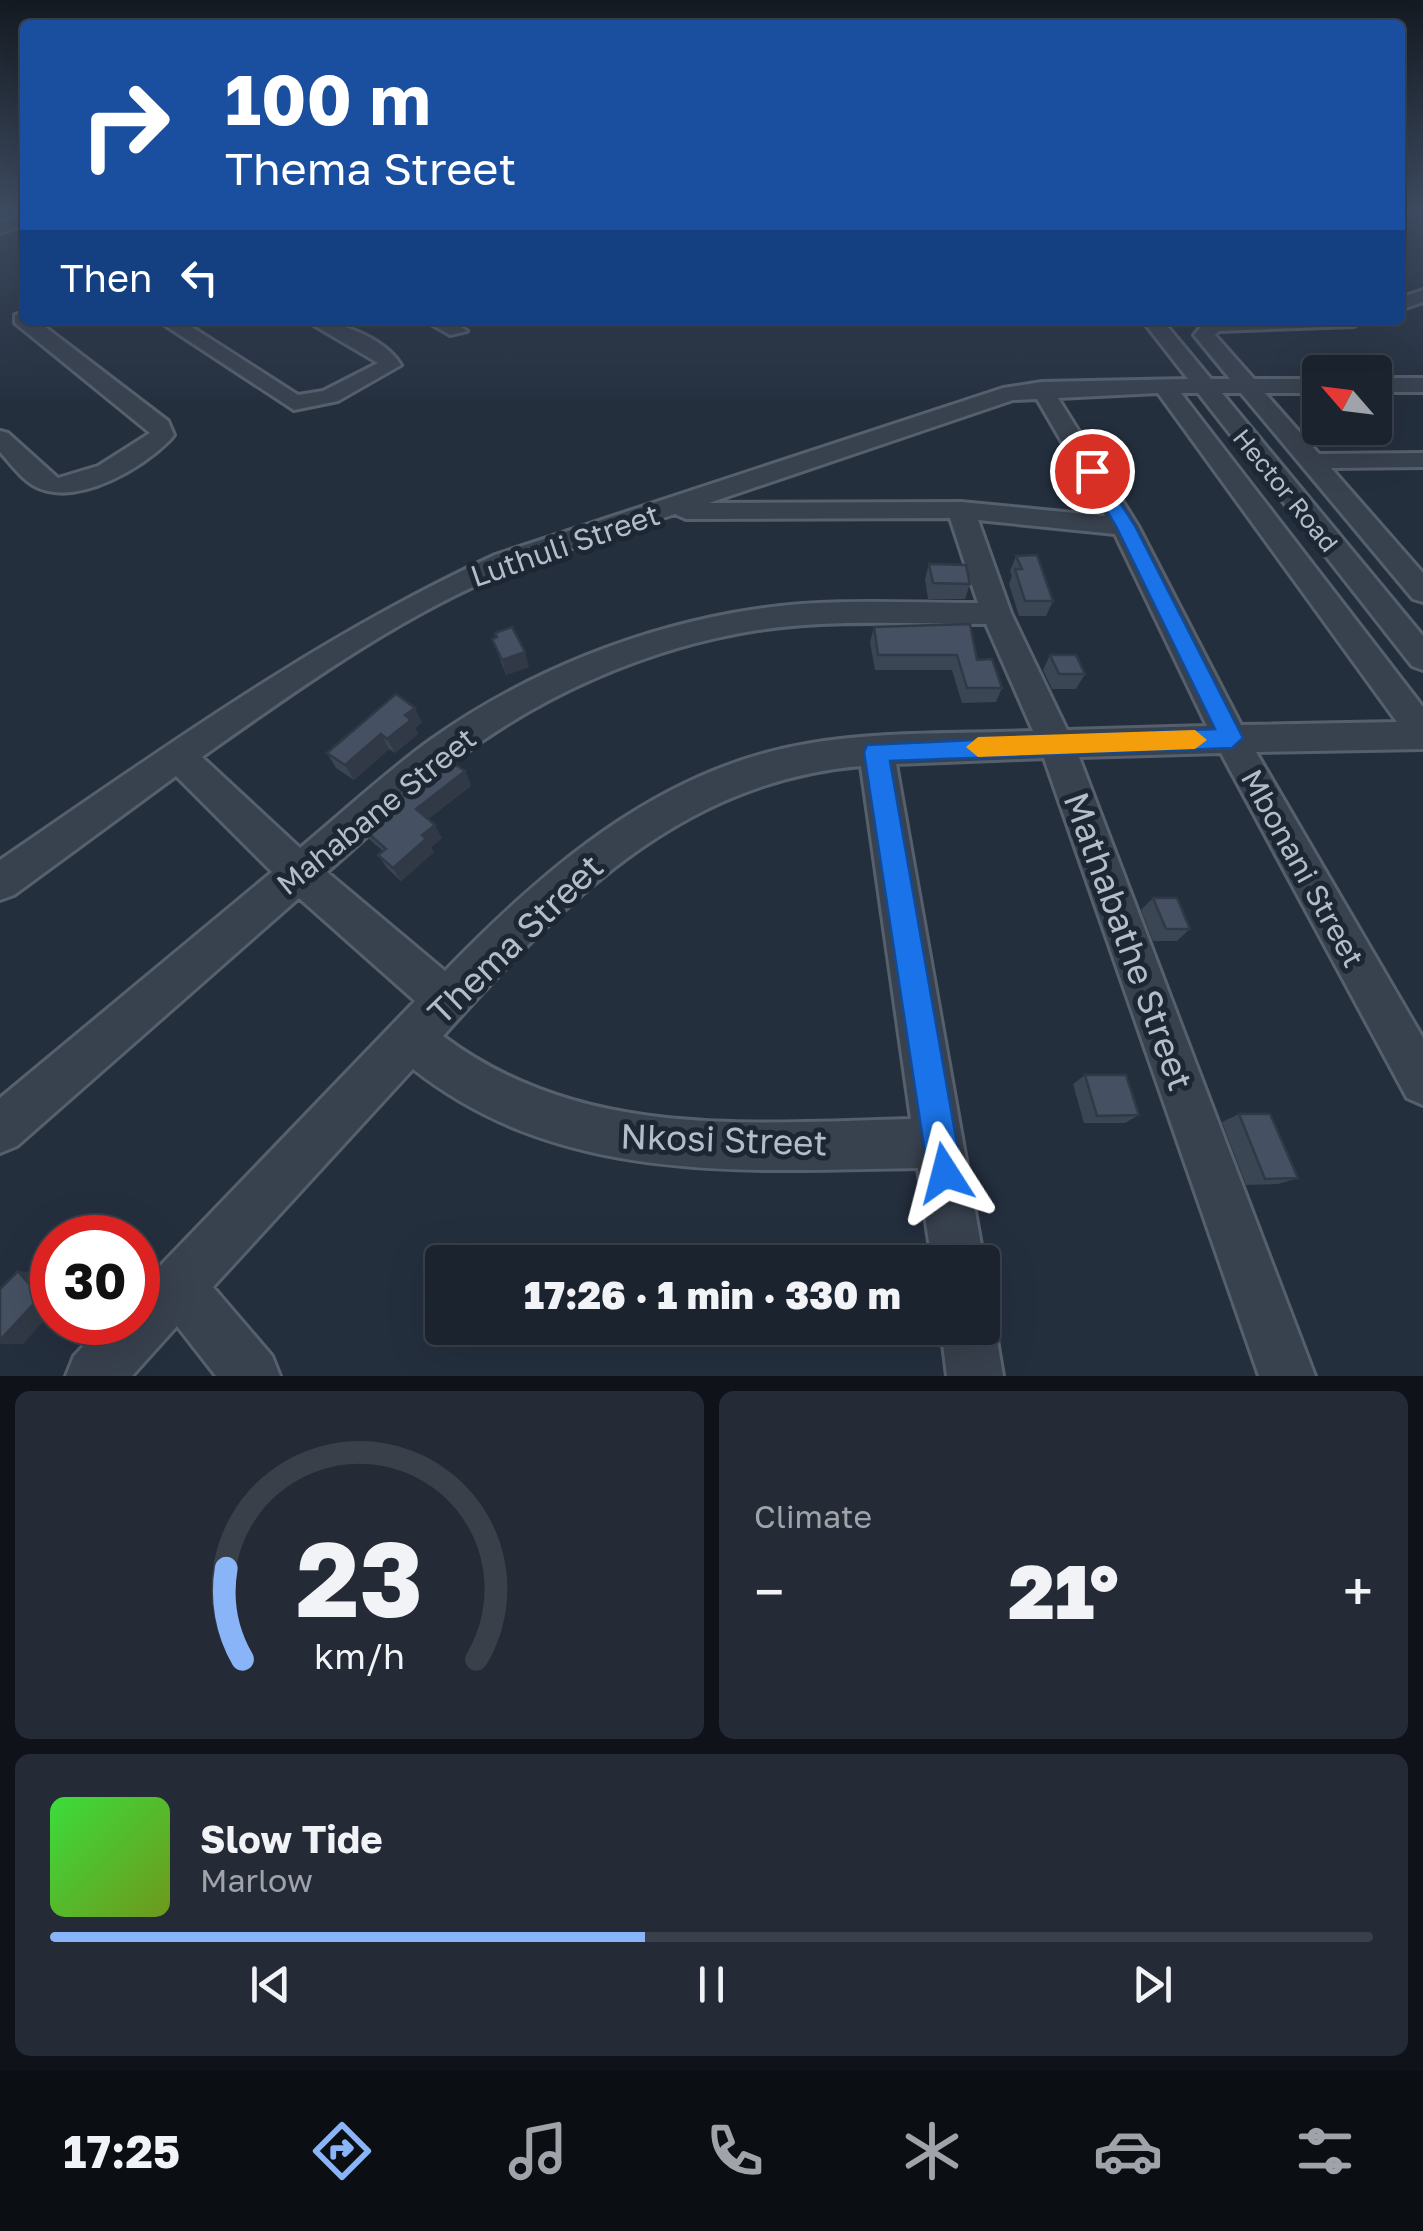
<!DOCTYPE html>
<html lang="en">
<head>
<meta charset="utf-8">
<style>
	body { margin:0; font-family:"Golos Text",sans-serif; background:#242b36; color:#f1f3f6; height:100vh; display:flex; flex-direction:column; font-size:38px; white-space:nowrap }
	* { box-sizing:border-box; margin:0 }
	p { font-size:32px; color:#a0a4aa }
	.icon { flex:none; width:55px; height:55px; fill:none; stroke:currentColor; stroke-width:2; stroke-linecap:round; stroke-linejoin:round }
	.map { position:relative; height:1376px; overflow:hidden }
	.panel { display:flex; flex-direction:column; gap:15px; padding:15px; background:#0f1319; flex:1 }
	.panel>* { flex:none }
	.guide { position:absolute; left:20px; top:20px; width:1385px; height:305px; border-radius:10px; box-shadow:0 10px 40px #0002,0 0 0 2px #39404a; background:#1a4fa0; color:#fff; overflow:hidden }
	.needle { width:65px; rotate:298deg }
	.buttons { position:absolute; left:1302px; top:355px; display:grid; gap:20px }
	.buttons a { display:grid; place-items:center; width:90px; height:90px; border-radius:10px; background:#1b232e; box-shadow:0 10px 40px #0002,0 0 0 2px #39404a; font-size:50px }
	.speed { position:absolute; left:30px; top:1215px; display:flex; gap:20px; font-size:50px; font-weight:700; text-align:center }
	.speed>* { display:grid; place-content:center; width:130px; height:130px; border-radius:50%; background:#1b232e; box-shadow:0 10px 40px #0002,0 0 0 2px #39404a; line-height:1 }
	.speed .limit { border:15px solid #d22; background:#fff; color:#111 }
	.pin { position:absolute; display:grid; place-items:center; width:85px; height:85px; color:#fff; margin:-42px; border:5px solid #fff; border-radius:50%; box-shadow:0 2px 10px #0007 }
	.me { position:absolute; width:110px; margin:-55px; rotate:351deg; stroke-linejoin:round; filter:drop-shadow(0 0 8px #0008) }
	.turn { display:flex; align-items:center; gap:35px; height:210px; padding:0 40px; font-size:45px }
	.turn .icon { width:130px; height:130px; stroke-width:2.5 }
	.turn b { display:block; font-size:70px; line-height:85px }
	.then { display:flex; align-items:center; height:95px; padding:0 40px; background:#0003; gap:20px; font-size:38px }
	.big { font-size:75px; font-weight:800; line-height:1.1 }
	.panel .card { flex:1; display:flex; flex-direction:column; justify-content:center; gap:15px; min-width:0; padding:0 35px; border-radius:15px; background:#242b36 }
	.panel .dial { align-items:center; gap:0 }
	.dial svg { height:260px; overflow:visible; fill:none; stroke:#39404a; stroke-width:7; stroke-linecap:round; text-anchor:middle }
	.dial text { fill:#f1f3f6; stroke:none }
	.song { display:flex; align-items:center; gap:30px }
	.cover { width:120px; height:120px; border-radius:15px; background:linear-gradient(135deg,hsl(120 70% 55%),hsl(80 70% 35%)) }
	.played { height:10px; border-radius:5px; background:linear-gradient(90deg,#8ab4f8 45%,#39404a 45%) }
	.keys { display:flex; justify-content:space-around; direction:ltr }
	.heat { display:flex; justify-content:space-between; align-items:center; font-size:55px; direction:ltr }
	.panel .tiles { flex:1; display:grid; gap:15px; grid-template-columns:1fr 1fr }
	.card:last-child { grid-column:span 2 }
	.trip { position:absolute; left:425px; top:1245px; width:575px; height:100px; border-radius:10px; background:#1b232e; box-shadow:0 10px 40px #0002,0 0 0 2px #39404a; font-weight:800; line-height:100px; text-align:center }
	.menu { display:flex; height:160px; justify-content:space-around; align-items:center; background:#0b0e12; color:#a0a4aa }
	.menu .icon { width:70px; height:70px }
	.menu .active { color:#8ab4f8 }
	.menu b { font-size:45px; color:#f1f3f6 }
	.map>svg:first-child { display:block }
</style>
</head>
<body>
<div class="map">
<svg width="1423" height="1376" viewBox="0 0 1423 1376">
	<rect width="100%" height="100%" fill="#242f3e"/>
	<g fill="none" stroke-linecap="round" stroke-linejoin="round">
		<defs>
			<g id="minor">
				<polygon points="25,214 25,225 0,233 0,222"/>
				<polygon points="1423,290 1423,302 1400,310 1400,298"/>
				<path d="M22,313L25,320H36L168,421L174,435L170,440C142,468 82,504 41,489C24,483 12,465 0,452V431L8,433L58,478L98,466L150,433L15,323V315Z"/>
				<path d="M157,320H181L298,395L323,391L378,363L305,320C336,320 384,337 401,365L338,401L294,410Z"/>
				<polygon points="424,320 450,320 467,331 450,335"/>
				<path d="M1142,320H1162L1211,379H1230L1194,335L1206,321L1364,320L1354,326L1219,331L1215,335L1254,379H1320V393H1265L1319,454L1423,453V467L1331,468L1423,573V602L1413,599L1241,393H1222L1423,636V670L1412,666L1198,393H1181L1423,707V749L1256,752L1423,1038V1105L1407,1098L1221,753L1079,757L1315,1376H1259L1044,758L896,764L984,1262L982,1266L932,1262L918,1168C742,1171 560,1185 413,1069L213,1287L272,1356L280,1376H216L177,1326L132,1376H66L74,1356L106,1322H138V1289L415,1001L299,898L17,1146L0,1153V1098L272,872L176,776L14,895L0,900V860C161,750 317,637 495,555L1003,388L1042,382L1188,379ZM1158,393L1397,722L1241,725L1138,526L1058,398ZM1037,399L1105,516L961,502L709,503L1013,400ZM675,514L686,519L950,518L978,603C904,603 830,598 757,609C641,626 524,673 429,741C384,774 342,813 300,848L202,757C301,687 403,613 516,568C568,548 622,532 675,514ZM978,520L1115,534L1207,726L1067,730L1011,613ZM986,624L1033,731C958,734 880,731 806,744C659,769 545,868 445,971L327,872C369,836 409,795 453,762C540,695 649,647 758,630C833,619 910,624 986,624ZM861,766L911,1119C748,1123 581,1140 443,1036C560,906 677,782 861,766Z"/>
				<rect x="1375" y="378" width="48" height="14"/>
				<polygon points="982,1307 995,1328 1003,1376 947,1376 941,1328 982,1328"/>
			</g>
		</defs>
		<use href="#minor" stroke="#565f6c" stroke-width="6"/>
		<use href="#minor" fill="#38414e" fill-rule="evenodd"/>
	</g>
	<g fill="#3b4654">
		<polygon points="1016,556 1053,601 1046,616 1019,616 1009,584 1012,576 1010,571"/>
		<polygon points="929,564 970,584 965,599 928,599 925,579"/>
		<polygon points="874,627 977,660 1002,688 996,702 962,703 952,670 875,670 870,642"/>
		<polygon points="492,639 529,667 506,675"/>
		<polygon points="1050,655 1085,674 1076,689 1052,689 1043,670"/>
		<polygon points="422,722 415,728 418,734 395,753 389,749 354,780 336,768 327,753"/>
		<polygon points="465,771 471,786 428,819 442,838 431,847 434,852 401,881 387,868 378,855 383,851 369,839 360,826"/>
		<polygon points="1153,898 1190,929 1177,941 1153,941 1141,910"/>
		<polygon points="1085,1075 1139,1115 1125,1123 1084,1123 1073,1084"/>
		<polygon points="1239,1114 1298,1178 1278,1184 1246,1185 1222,1122"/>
	</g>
	<g fill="#303945">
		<polygon points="525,652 529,667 506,675 502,660"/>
		<polygon points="415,708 422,722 415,728 418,734 395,753 387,739 405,715"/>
		<polygon points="381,734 389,749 354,780 345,765"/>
		<polygon points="465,771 471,786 423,823 416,809"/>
		<polygon points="435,825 442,838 431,847 434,852 401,881 393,868 422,835"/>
		<polygon points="18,1271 42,1273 52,1285 52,1312 23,1344 0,1344"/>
	</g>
	<g fill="#455162" stroke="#303945" stroke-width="2.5">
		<polygon points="1037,555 1053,601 1025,601 1015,569 1022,569 1016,556"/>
		<polygon points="929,564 966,565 970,584 933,583"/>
		<polygon points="970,624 977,660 992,659 1002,688 967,688 957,655 878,655 874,627"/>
		<polygon points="512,627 525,652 502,660 492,639 497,637 495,633"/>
		<polygon points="1050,655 1076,655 1085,674 1059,674"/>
		<polygon points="396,694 415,708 405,715 411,720 387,739 381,734 345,765 327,753"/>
		<polygon points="442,756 465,771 416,809 435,825 422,835 426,839 393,868 378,855 386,849 360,826"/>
		<polygon points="1153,898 1177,898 1190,929 1166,929"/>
		<polygon points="1085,1075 1126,1075 1139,1115 1097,1116"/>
		<polygon points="1239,1114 1270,1114 1298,1178 1265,1179"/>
		<polygon points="18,1271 40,1297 0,1340 0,1289"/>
	</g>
	<linearGradient id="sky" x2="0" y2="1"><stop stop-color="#141a22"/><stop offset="0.52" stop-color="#3f4d63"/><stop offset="1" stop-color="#3f4d63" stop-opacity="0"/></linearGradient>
	<rect width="1423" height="405" fill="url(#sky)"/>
	<polygon fill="#1a73e8" stroke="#114b97" stroke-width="2.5" points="1092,466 1098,468 1135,526 1243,738 1232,748 890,761 962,1173 957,1185 945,1190 933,1185 928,1173 864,752 867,745 1215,729 1116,526 1083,471"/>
	<polygon fill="#f59e0b" points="1195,730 1207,740 1195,749 978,757 966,747 978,737"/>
	<g text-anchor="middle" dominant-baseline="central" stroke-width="10" stroke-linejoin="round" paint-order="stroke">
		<g font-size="25" fill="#b4bcc9" stroke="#1d2633">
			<text transform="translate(1286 490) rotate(51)">Hector Road</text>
		</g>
		<g font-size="30" fill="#b4bcc9" stroke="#1d2633">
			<text transform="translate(565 545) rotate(-19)">Luthuli Street</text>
			<text transform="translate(376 811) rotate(-39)">Mahabane Street</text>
			<text transform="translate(1303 868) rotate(61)">Mbonani Street</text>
		</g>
		<g font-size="35" fill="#b4bcc9" stroke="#1d2633">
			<text transform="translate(515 939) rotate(-44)">Thema Street</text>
			<text transform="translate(1129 941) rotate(70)">Mathabathe Street</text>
			<text transform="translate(724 1139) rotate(2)">Nkosi Street</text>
		</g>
	</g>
</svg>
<div class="buttons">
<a><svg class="needle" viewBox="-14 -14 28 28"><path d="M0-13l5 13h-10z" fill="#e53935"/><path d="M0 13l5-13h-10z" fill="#a0a4aa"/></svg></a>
</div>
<div class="speed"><div class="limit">30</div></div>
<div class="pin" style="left:1092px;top:471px;background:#d93025"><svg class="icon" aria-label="arrive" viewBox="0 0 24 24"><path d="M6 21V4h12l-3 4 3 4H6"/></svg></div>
<svg class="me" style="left:945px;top:1173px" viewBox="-20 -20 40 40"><path d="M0-17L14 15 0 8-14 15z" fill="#1a73e8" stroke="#fff" stroke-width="4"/></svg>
<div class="trip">17:26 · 1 min · 330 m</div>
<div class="guide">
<div class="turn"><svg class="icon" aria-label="right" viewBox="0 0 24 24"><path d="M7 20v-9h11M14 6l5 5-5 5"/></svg><div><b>100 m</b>Thema Street</div></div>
<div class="then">Then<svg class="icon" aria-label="left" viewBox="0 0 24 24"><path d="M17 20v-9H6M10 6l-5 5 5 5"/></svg></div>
</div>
</div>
<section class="panel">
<div class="tiles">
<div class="card dial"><svg viewBox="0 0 100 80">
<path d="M14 69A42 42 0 1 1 86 69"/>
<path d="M14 69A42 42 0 0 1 9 41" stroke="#8ab4f8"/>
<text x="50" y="56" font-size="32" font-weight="700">23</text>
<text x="50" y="72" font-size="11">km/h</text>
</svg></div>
<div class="card"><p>Climate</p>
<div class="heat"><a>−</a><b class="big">21°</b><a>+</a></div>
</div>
<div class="card">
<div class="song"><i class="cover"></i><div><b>Slow Tide</b><p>Marlow</p></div></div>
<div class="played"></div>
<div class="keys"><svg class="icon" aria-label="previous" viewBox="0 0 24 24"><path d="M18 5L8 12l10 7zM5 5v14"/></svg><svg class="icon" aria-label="pause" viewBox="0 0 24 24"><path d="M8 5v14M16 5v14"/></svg><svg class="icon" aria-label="next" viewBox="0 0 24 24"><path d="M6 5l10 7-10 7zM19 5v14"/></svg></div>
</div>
</div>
</section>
<nav class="menu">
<b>17:25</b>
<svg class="icon active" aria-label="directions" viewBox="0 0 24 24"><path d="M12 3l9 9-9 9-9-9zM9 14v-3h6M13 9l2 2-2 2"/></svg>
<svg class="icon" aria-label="music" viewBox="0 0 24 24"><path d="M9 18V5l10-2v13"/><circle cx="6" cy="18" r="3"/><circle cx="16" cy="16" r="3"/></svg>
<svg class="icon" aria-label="phone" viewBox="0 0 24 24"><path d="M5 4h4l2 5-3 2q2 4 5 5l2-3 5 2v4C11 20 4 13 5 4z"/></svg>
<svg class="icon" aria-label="climate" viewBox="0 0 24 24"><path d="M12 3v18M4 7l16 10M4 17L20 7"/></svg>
<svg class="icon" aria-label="car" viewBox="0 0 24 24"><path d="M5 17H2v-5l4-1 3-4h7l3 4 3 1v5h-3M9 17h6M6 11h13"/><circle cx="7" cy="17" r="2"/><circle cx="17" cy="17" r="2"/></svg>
<svg class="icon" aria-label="filters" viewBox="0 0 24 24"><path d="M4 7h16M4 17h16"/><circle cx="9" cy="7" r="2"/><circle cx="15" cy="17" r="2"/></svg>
</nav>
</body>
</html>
